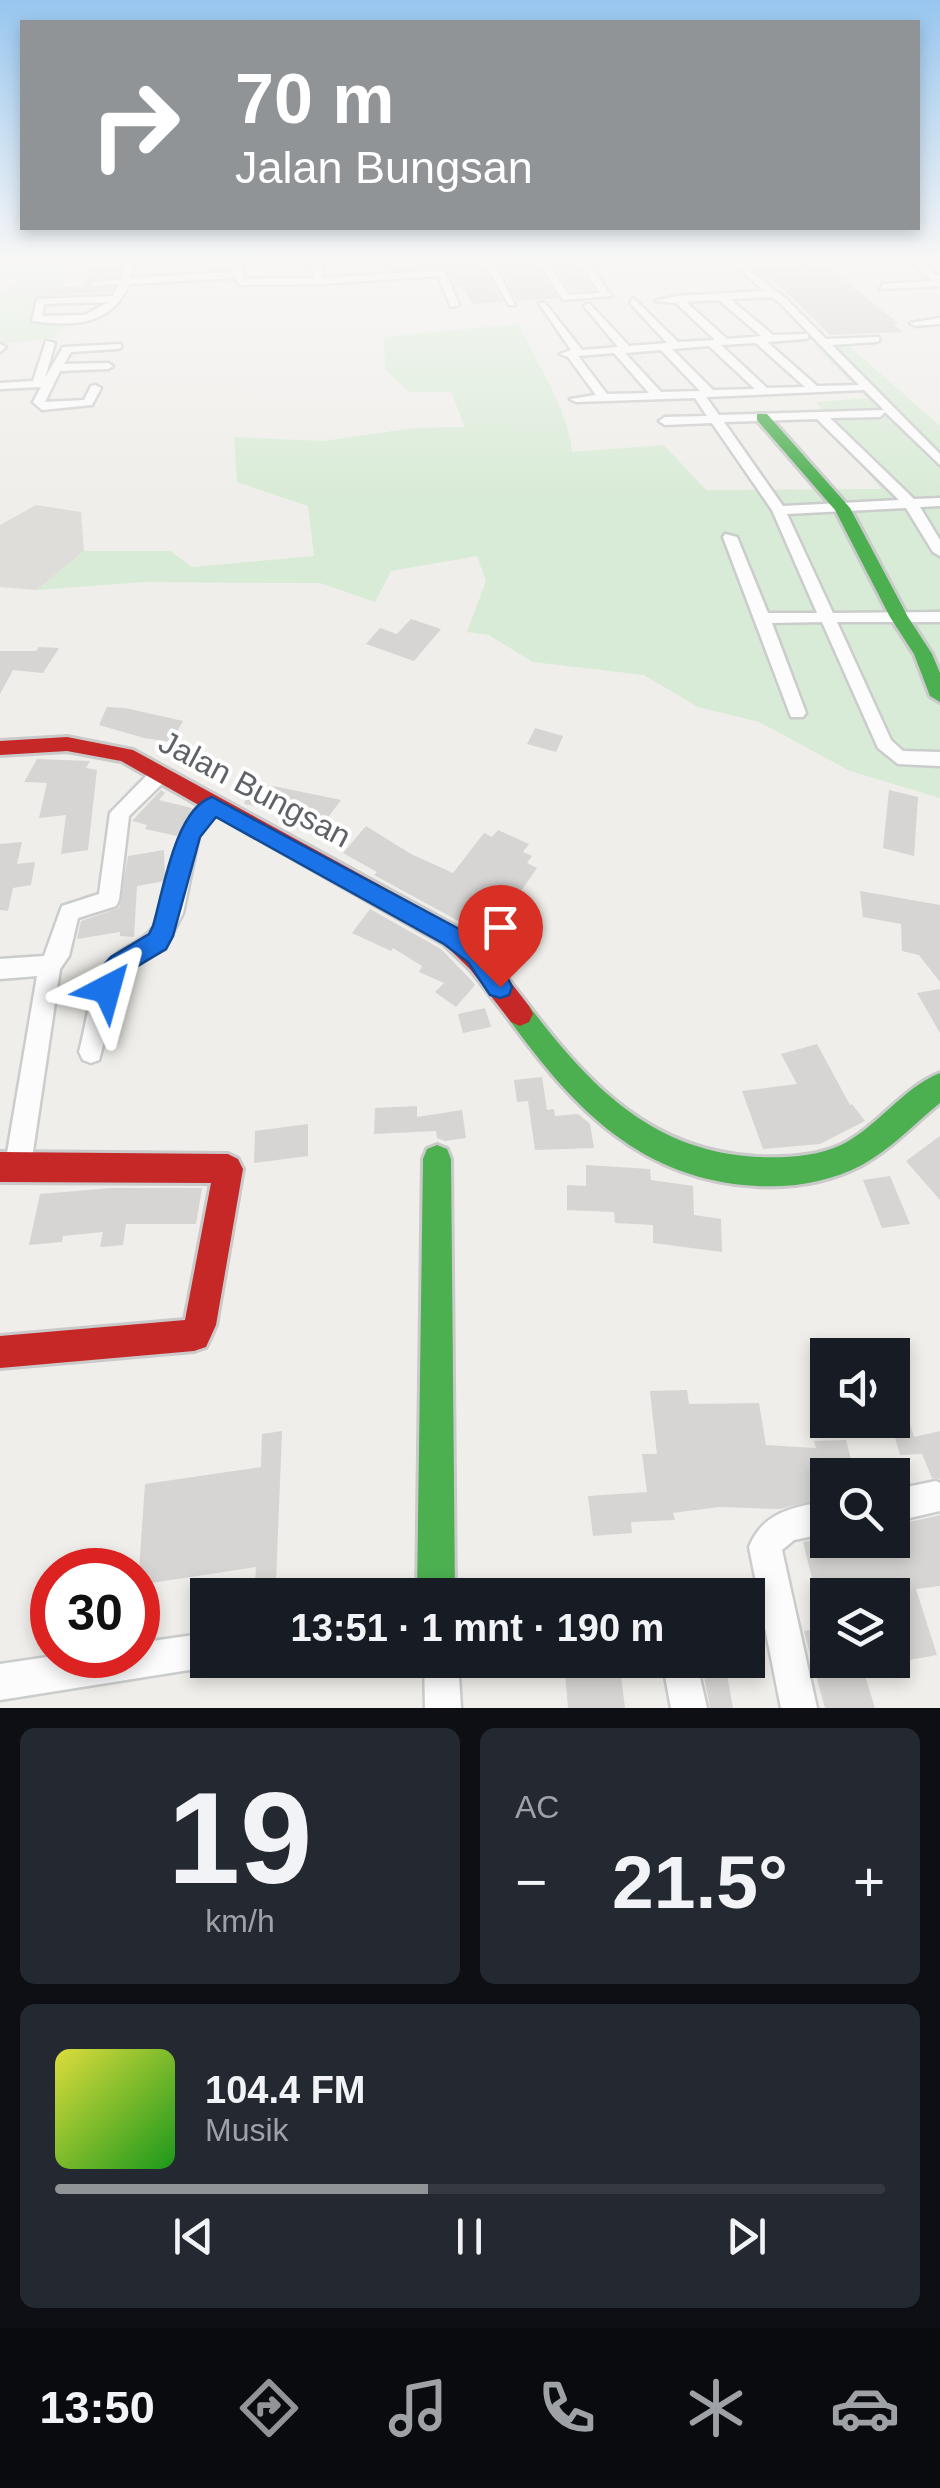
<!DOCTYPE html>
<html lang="id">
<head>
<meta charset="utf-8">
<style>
	body { margin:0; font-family:Helvetica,sans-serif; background:#242831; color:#f1f3f6; height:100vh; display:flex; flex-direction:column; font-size:38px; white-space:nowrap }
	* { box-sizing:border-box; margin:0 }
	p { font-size:32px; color:#9ea1a6 }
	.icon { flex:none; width:55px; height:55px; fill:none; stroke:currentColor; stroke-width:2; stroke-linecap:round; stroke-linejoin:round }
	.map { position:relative; height:1708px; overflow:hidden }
	.details { display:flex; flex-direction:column; gap:20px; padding:20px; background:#0d0f14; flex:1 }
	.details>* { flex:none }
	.guide { position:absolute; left:20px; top:20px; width:900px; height:210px; border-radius:0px; box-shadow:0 5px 15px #0003; background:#919496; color:#fff; overflow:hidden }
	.fabs { position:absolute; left:810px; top:1338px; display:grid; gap:20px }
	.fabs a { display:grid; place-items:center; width:100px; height:100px; border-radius:0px; background:#171b24; box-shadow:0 5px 15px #0003; font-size:50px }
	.speed { position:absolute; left:30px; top:1548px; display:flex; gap:20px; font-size:50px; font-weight:700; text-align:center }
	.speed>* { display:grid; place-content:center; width:130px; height:130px; border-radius:50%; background:#171b24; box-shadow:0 5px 15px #0003; line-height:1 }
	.speed .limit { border:15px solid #d22; background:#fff; color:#111 }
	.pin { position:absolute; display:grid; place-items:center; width:85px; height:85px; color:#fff; margin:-102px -42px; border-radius:50% 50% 50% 0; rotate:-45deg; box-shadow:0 0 10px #0007 }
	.pin .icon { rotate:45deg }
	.me { position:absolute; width:110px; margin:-55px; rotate:39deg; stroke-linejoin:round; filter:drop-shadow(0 0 8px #0008) }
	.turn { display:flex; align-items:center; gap:35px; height:210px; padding:0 50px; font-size:45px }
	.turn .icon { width:130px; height:130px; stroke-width:2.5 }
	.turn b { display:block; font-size:70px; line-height:85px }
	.big { font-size:75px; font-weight:600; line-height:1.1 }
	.details .tile { flex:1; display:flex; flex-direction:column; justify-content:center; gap:15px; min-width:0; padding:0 35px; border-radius:15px; background:#242831 }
	.details .dial { align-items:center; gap:0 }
	.dial b { font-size:130px; line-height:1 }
	.song { display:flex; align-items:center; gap:30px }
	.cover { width:120px; height:120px; border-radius:15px; background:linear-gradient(135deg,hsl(60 70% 55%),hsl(120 70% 35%)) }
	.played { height:10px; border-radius:5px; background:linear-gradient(90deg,#919496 45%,#363941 45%) }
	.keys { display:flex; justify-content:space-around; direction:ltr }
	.heat { display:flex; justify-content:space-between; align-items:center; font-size:55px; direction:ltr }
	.details .tiles { flex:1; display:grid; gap:20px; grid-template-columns:1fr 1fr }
	.tile:last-child { grid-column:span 2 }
	.trip { position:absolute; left:190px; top:1578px; width:575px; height:100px; border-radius:0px; background:#171b24; box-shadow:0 5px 15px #0003; font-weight:600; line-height:100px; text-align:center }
	.tab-bar { display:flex; height:160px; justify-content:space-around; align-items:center; background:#090b0e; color:#9ea1a6 }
	.tab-bar .icon { width:70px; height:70px }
	.tab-bar .active { color:#919496 }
	.tab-bar b { font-size:45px; color:#f1f3f6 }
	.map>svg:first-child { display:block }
</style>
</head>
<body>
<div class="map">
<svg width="940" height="1708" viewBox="0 0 940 1708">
	<rect width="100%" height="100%" fill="#efeeea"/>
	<polygon fill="#dfddda" points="36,505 81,512 84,551 37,590 0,587 0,525"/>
	<g fill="#d8ebd6">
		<polygon points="0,261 76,261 53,298 34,301 33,320 71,322 54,338 0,344 0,296 20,278 0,279"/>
		<path d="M519,324C537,366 568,407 572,452L664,445L706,490L881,489L816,402L867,398L813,344L846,343L940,426V798L850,771L759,722L698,707L644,675L533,662L489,635L467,632L486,581L477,556L391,571L375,602L320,583L143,582L37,590L84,551H170L192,567L314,556L308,506L237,482L234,437L323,441L414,428L465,427L451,392H409L385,369L384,337Z"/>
	</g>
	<g fill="#d6d5d3">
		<polygon points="421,261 480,261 503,302 472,304 464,287 456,287 448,270 422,268"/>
		<polygon points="497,261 534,261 558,298 517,301"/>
		<polygon points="552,261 575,261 593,290 571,291"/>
		<polygon points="827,266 899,324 894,325 903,332 830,335 781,287 759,272"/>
		<polygon points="120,269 119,276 88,281 94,289 113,288 111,292 47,295 49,288 84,286 90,272"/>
		<polygon points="411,619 441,629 414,661 366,644 380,628 397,634"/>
		<polygon points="39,647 59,648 43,673 13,670 0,694 0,651 36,651"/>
		<polygon points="107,707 125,708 183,721 171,742 144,738 99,725"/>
		<polygon points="535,728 563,736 556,752 527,744"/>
		<polygon points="37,759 90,761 86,768 97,770 88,850 61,854 66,815 39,818 47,783 24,782"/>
		<polygon points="252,784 278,787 341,800 315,835 290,826 300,813 244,804"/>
		<polygon points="161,790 165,793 159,800 192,808 177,836 145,829 147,825 132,821"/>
		<polygon points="889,790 918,797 914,856 883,848"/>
		<polygon points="366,826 411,854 453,873 484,833 492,837 498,830 529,844 523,852 532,856 527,863 537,868 521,891 513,925 470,917 464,924 374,875 377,872 343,853"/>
		<polygon points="22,842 17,864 35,862 31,885 13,888 8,911 0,910 0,844"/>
		<polygon points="164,850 165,881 137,886 134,937 120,936 120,932 77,939 81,921 119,908 128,856"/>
		<polygon points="860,891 940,905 940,982 919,955 902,951 901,924 863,917"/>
		<polygon points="370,909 441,949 472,981 475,985 456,1007 435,992 444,983 419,972 422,966 393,948 391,951 352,933"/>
		<polygon points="940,989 940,1033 917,993"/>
		<polygon points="485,1008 491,1027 463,1033 458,1014"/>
		<polygon points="817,1044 850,1105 852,1104 865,1121 820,1144 763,1149 742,1091 797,1084 781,1054"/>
		<polygon points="542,1077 547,1110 554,1109 555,1116 578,1114 590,1124 594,1148 535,1150 528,1101 517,1102 514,1080"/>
		<polygon points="417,1106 417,1117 462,1110 466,1138 445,1141 437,1138 436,1131 374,1134 375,1108"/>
		<polygon points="308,1124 308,1156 254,1163 255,1131"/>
		<polygon points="940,1136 940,1200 906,1161"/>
		<polygon points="586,1165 650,1169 651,1180 693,1186 694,1215 721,1219 722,1252 653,1243 653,1225 615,1223 614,1212 567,1210 567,1185 586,1186"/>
		<polygon points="890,1176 910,1224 882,1228 863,1180"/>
		<polygon points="111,1188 202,1188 196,1224 126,1224 123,1245 100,1247 103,1232 63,1236 62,1242 29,1245 40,1194"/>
		<polygon points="892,1381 897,1381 914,1437 940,1431 940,1479 932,1478 922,1454 900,1455 890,1420"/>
		<polygon points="687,1390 689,1404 759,1403 766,1445 816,1448 814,1441 846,1440 855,1475 828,1475 828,1497 780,1509 719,1507 673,1513 675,1520 631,1522 632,1533 593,1536 588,1496 647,1492 642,1454 657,1454 650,1391"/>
		<polygon points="282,1431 276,1582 255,1584 256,1567 138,1585 145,1484 261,1467 262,1434"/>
		<polygon points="940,1515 940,1586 916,1589 937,1655 892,1663 892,1595 816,1595 803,1542 828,1537 828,1540 892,1540 892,1526"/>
		<polygon points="828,1627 828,1660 860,1660 875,1708 825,1708 804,1631"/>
		<polygon points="564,1660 619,1660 625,1708 568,1708"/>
		<polygon points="727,1674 733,1708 710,1708 704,1676"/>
	</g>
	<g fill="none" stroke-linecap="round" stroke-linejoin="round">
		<defs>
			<g id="street">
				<path d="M111,261H134L131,278L233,272L231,265L236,262L241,265L244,279L314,278L312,261H321L323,278L441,270L446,273L459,305L451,307L438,276L319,284L240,285L234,278L129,284C112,325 75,327 32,321L37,299L113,296L119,284L96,286L91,283L122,279L125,265L93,269L88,266ZM109,302L85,315L42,316L44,304Z"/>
				<polygon points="484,261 493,261 515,305 509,305"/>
				<polygon points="538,261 547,261 569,295 600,293 579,261 588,261 611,296 563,300"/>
				<path d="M729,261L743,264L849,261L749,269L786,299L826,339L879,337V341L875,342L832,345L940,454V465L885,412L880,417L830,418L914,499L940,498V506L920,507L940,540V556L933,552L906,508L787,514L833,613L940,612V622H837L891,740L903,751L940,752V766L898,764L878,748L822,622L772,623L806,713L803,717H791L723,537L725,534L737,537L768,613H817L772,510L712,423L665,425L659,421L665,417L707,416L695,398L576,402L570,399L596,395L568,357L560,354L571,350L539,303H545L582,350L618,347L584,306L589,303L629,346L667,343L630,303L633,298L678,342L715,340L676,303L655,301L677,296L765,291ZM771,297L780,303L859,385L817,386L767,342L804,339L808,338V334L773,335L730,299ZM719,300L761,336L727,339L686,302ZM756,343L805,387L767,388L721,345ZM709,346L755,389L713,390L672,349ZM661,350L700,391L661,392L625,353ZM614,353L649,393L607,394L578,356ZM864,390L884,410L719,415L706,397ZM817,419L899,500L783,506L724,422Z"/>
				<polygon points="910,261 920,261 940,277 940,286 880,289 883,284 933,281"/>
				<polygon points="940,318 940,324 915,326 910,323"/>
				<polygon points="46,341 55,343 45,378 63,347 121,344 121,348 117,349 71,352 64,364 108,363 113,366 108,369 60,371 45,402 84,400 91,386 95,385 101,388 92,405 42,410 33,402 41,387 0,389 0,383 33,381"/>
				<polygon points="0,344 6,347 0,352"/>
				<polygon points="158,769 165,771 167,776 165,781 129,816 119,900 116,906 78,918 69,956 60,969 31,1165 27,1174 18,1178 9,1174 5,1165 37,976 0,979 0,959 44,956 62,906 99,894 110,813 151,771"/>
				<path d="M212,798L222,805L199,836L183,913L165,949L137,963L121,980L99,1060L91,1063L83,1060L79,1052C86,1027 89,993 102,970C119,942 148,947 161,913C174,880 172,812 212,798Z"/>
				<polygon points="936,1481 940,1483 940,1511 892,1522 892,1490"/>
				<path d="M828,1501V1533L794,1540L782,1550L817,1708H781L749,1547C763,1512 793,1507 828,1501Z"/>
				<polygon points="208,1633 208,1660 221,1660 208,1667 0,1700 0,1664 61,1655 138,1655 138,1643"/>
				<polygon points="424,1660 458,1660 461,1708 425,1708"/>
				<polygon points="662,1660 696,1660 707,1708 671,1708"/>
			</g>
			<g id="fast">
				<polygon points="757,414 767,414 850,508 908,617 932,654 940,673 940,702 930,696 914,654 890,617 835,510 757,420"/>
				<path d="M520,1002L529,1006C590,1086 651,1151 757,1157C784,1158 816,1157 841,1145C878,1127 902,1088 940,1073V1103C914,1124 891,1149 862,1165C829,1182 793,1188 757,1186C642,1180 575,1110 511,1022L507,1014L511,1006Z"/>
				<polygon points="437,1145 447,1149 451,1159 455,1595 417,1595 423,1159 427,1149"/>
			</g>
			<g id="jam">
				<polygon points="67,737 133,750 462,930 488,953 529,1006 533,1014 529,1022 520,1026 511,1022 470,969 444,944 121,761 67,751 0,755 0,741"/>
				<polygon points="0,1152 228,1154 238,1159 243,1169 216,1325 206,1347 194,1351 0,1368 0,1336 185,1320 211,1183 0,1182"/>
			</g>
		</defs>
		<use href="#street" stroke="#cbcccc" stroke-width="5"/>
		<use href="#fast" stroke="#cacacb" stroke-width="6"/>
		<use href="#jam" stroke="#cacacb" stroke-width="6"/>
		<use href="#street" fill="#fdfcfc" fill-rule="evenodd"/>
		<use href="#fast" fill="#4caf50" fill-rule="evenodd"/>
		<use href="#jam" fill="#c62828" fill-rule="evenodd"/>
	</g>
	<linearGradient id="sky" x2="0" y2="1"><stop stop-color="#97c6ef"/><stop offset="0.52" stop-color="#f8f7f6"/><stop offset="1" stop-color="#f8f7f6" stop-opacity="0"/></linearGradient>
	<rect width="940" height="500" fill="url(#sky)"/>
	<path fill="#1a73e8" stroke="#114b97" stroke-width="2.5" d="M212,797L461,930C483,945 501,962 512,987L509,995L500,998L490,995L468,962L444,944L216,817L200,837L173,936L166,949L128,972L116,997L107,1000L98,997L94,989L102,967L111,957L149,934L153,926C163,892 175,809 212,797Z"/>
	<g text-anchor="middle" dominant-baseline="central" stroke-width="8" stroke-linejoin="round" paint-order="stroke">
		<g font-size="32" fill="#5f6368" stroke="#fff">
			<text transform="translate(255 789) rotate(28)">Jalan Bungsan</text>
		</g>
	</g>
</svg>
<div class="fabs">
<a><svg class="icon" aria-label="sound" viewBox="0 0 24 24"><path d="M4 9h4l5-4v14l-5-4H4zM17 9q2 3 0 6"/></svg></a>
<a><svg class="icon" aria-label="search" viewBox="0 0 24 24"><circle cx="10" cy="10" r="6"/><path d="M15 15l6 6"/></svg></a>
<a><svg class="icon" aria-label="layers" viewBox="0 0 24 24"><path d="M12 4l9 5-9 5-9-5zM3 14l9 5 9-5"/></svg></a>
</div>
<div class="speed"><div class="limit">30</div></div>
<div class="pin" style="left:500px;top:987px;background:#d93025"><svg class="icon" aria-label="arrive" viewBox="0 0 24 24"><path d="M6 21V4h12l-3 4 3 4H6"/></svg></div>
<svg class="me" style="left:107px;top:989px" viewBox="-20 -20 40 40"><path d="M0-17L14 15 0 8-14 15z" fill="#1a73e8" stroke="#fff" stroke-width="4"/></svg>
<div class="trip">13:51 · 1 mnt · 190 m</div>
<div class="guide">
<div class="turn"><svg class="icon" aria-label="right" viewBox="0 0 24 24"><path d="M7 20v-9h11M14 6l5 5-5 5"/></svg><div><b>70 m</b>Jalan Bungsan</div></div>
</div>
</div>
<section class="details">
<div class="tiles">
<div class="tile dial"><b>19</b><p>km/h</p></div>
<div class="tile"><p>AC</p>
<div class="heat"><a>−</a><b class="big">21.5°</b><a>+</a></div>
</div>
<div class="tile">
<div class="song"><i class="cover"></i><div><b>104.4 FM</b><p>Musik</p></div></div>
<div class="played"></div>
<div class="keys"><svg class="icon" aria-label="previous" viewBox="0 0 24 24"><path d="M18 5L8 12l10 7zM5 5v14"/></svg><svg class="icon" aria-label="pause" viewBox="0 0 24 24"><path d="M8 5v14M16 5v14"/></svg><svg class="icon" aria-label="next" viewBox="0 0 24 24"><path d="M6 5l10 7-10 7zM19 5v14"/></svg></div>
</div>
</div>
</section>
<nav class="tab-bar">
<b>13:50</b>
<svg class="icon active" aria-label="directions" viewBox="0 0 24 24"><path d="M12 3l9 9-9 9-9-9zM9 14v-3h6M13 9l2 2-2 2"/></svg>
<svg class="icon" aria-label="music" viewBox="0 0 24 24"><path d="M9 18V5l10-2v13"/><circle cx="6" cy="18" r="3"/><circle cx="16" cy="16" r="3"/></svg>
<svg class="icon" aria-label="phone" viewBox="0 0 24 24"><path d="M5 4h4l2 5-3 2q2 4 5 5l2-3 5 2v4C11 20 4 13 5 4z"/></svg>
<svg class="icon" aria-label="climate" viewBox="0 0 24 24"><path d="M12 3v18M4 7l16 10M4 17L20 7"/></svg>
<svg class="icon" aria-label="car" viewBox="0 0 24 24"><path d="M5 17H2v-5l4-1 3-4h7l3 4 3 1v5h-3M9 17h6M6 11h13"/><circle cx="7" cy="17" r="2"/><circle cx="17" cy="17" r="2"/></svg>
</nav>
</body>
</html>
